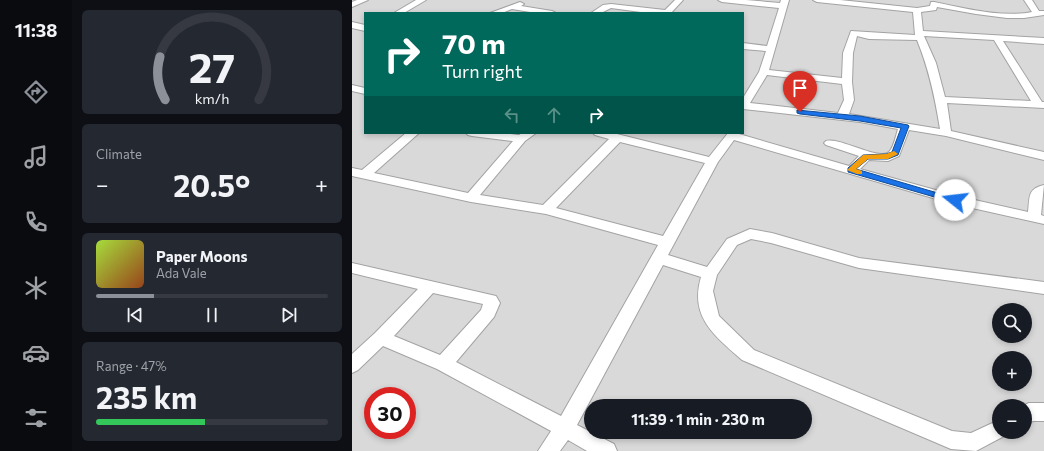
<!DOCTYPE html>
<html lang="en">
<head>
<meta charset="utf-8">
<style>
	body { margin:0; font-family:Commissioner,sans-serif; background:#242831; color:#f1f3f6; height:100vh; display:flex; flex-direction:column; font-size:15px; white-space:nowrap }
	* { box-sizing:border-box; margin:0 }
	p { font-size:13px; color:#9ea1a6 }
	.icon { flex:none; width:22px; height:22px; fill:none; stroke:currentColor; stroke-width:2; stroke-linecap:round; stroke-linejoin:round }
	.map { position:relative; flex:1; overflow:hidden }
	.panel { display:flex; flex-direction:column; gap:10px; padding:10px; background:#0d0f14; width:280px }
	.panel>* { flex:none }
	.guide { position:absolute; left:12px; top:12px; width:380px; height:122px; border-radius:0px; box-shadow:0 2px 6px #0003; background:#00695c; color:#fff; overflow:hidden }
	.buttons { position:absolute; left:640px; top:303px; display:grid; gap:8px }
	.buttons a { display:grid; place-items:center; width:40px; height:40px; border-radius:50%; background:#171b24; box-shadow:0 2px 6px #0003; font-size:20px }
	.speed { position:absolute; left:12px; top:387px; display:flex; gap:8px; font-size:20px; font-weight:700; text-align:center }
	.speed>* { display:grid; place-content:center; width:52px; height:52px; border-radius:50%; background:#171b24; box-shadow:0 2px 6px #0003; line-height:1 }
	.speed .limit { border:6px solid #d22; background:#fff; color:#111 }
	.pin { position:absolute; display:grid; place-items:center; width:34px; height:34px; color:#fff; margin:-41px -17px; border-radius:50% 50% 50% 0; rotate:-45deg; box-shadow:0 0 4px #0007 }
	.pin .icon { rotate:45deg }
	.me { position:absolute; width:44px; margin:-22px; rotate:286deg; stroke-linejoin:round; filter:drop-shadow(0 0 3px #0008) }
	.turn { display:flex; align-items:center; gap:14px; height:84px; padding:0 12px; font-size:18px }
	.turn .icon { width:52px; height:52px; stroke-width:2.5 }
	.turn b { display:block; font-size:28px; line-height:34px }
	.lanes { display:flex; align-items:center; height:38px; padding:0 12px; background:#0003; justify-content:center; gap:20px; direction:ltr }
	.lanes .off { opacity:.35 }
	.big { font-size:30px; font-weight:700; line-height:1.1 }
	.panel .tile { flex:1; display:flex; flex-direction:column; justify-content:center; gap:6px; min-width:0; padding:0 14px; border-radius:6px; background:#242831 }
	.panel .dial { align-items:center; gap:0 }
	.dial svg { height:104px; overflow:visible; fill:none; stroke:#363941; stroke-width:7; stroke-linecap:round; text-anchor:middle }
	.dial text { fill:#f1f3f6; stroke:none }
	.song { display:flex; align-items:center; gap:12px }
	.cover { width:48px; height:48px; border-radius:6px; background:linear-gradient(135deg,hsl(80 70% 55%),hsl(20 70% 35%)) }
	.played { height:4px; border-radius:2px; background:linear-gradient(90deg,#8c9099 25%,#363941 25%) }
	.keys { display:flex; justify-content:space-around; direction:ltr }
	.heat { display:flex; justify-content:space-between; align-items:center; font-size:22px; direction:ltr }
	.charge { height:6px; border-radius:3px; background:linear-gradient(90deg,#34c759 47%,#363941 0) }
	.trip { position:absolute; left:232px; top:399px; width:228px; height:40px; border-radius:20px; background:#171b24; box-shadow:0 2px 6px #0003; font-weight:700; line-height:40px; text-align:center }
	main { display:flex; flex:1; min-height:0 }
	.tabs { display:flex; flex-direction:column; width:72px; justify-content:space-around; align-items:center; background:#090b0e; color:#9ea1a6 }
	.tabs .icon { width:28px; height:28px }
	.tabs .active { color:#8c9099 }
	.tabs b { font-size:18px; color:#f1f3f6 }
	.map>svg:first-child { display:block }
</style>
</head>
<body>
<main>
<nav class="tabs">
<b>11:38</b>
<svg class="icon active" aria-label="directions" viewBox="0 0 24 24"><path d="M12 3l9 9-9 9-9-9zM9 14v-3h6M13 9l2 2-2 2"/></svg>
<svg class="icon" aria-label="music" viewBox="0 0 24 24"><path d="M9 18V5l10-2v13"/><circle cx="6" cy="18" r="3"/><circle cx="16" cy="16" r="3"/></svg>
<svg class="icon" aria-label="phone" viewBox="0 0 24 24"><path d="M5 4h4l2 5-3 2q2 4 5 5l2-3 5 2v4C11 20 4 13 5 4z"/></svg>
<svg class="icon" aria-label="climate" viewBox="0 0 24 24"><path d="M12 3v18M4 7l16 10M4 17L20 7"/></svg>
<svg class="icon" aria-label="car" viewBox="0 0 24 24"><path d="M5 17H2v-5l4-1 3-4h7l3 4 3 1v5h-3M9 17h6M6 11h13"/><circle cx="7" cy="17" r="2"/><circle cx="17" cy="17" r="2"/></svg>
<svg class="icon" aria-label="filters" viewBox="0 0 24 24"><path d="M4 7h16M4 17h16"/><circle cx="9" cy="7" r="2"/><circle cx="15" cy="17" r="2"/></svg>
</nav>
<section class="panel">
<div class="tile dial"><svg viewBox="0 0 100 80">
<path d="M14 69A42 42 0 1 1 86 69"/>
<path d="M14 69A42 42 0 0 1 10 36" stroke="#8c9099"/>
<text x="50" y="56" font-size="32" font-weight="700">27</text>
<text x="50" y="72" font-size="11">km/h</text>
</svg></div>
<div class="tile"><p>Climate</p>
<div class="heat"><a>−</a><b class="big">20.5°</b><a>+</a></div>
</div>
<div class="tile">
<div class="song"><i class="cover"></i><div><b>Paper Moons</b><p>Ada Vale</p></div></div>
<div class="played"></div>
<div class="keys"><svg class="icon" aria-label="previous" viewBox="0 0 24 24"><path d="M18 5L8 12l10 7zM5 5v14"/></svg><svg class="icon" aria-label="pause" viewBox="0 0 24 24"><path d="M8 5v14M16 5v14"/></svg><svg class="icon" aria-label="next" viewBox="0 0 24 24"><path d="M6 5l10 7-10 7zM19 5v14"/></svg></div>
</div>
<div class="tile"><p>Range · 47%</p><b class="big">235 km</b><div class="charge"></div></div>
</section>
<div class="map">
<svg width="692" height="451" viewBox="0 0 692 451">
	<rect width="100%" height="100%" fill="#eee8e2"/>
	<path fill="#dad9d9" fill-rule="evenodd" d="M0,0H692V451H0ZM13,13H391V133H13ZM647,310H673V336H647ZM647,358H673V384H647ZM21,396H55V430H21ZM239,406H453V432H239ZM647,406H673V432H647Z"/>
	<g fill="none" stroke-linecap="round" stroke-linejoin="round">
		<defs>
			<g id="street">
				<polygon points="5,0 16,0 0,7 0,2"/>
				<polygon points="64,0 74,0 52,13 42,13"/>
				<polygon points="323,0 331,0 319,13 296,13 259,8 249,13 239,13 251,5 259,4 313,10"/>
				<path d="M366,0H394L428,3L429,0H437L417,70L490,78L491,53L499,31L563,35L561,12L465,2L461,0H488L565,8L578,6L579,2H582C611,8 650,18 680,12L672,0H680L687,11H692V15L672,18H655L624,14L585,7L584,10L569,12L571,31L692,38V44L651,41L690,102H692V108L595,103L599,131L692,152V160L594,136L557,130L547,156L536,161L517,160L508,169L605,196L676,212C678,197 675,189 692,185L689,215L692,216V224L598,203L382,140L366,162L316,255L355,267L375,239L398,229L420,233L507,258L692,282V294L507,268L419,243L399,239L385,245L365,275L361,291L367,316L402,350L600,431L619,433L647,420V432H656L654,435L624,451L599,449L390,360C363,336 337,317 349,277L311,265L225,425L262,444L265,451H235L216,440L208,451H186L199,431L85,369L31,346L6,370L0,373V354L23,333L66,289L0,273V263L144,296L148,303L142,317L104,362L209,416L306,245L194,214L119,202L0,176V168L10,170L54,133H67L22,173L116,193L161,141L120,136L116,135L114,133H148L167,135L170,133H184L173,141L128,195L191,205L257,139L243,135L241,133H261L357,157L376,133H388L387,134L497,166L507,156L474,145L472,143L474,141C488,137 527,161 537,152C542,147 544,135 546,129L508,122L391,109V98L407,72L414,51L391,49V43L415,46L427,8L370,2ZM505,36L517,39L565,40C577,69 583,98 588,129L497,114L502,100L500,82L501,53ZM572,36L642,40L679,101L593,97L584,63ZM415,75L490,84L492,100L486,113L398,103ZM268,142L353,163L311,236L204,208ZM81,293L131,304L129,310L88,355L42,336Z"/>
				<polygon points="168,2 172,4 169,6 200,11 204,13 184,13 160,9 150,13 138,13"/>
				<polygon points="0,22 13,25 13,31 0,28"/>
				<polygon points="0,85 13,88 13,94 0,91"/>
				<polygon points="677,403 692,403 692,421 681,421 673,424 673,406 670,406"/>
			</g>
		</defs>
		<use href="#street" stroke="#a3a3a3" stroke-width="2"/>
		<use href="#street" fill="#fff" fill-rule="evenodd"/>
	</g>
	<polygon fill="#1a73e8" stroke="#114b97" points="445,110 508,116 556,125 557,126 546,155 536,159 516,159 504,169 606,199 608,200 603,203 496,172 496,168 511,155 534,154 540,152 549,128 508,121 448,114 445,113"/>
	<polygon fill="#f59e0b" points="542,151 546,154 536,159 516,159 504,169 510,171 510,174 505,174 495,170 511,155 534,154"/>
</svg>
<div class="buttons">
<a><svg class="icon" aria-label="search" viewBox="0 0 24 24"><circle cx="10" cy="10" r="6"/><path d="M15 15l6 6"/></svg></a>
<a>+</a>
<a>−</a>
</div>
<div class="speed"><div class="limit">30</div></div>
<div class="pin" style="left:448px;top:112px;background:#d93025"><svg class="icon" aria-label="arrive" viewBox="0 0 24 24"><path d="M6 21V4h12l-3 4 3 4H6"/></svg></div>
<svg class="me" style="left:603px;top:200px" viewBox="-20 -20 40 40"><circle r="19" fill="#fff"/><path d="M0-13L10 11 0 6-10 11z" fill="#1a73e8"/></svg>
<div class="trip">11:39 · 1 min · 230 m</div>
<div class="guide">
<div class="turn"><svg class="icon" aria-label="right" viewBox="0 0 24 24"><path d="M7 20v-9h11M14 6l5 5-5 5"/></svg><div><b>70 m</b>Turn right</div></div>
<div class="lanes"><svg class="icon off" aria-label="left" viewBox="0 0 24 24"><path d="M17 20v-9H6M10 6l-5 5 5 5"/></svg><svg class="icon off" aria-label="ahead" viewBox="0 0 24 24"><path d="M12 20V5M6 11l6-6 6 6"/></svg><svg class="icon" aria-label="right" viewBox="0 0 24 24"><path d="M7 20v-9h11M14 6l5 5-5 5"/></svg></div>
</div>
</div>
</main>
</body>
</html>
